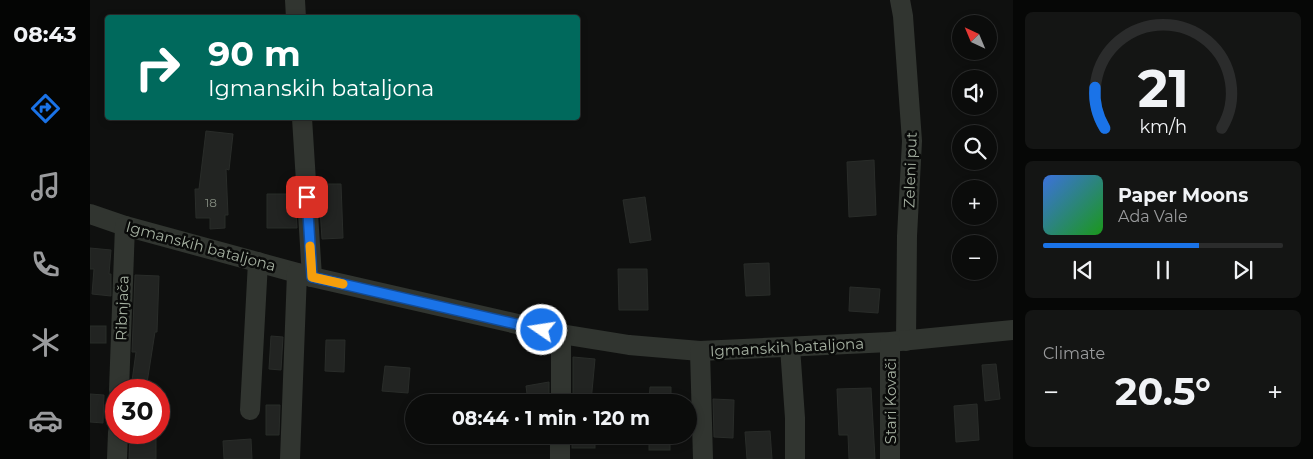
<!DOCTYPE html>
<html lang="en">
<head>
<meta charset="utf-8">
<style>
	body { margin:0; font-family:Montserrat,sans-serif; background:#141514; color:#f1f3f6; height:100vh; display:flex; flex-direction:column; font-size:19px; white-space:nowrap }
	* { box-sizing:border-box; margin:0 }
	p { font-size:16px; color:#9a9b9d }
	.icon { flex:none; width:28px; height:28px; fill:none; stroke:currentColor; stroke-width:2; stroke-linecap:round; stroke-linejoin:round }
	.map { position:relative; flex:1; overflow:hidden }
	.drawer { display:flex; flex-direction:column; gap:12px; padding:12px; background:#060706; width:300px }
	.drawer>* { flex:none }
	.hud { position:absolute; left:15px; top:15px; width:475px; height:105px; border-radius:5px; box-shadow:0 2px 8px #0003,0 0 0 1px #2b2c2c; background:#00695c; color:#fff; overflow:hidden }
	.needle { width:32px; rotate:316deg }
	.tools { position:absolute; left:862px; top:15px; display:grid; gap:10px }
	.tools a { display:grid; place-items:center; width:45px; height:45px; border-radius:50%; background:#0b0c0b; box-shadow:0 2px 8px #0003,0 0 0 1px #2b2c2c; font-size:25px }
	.speed { position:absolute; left:15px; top:379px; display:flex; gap:10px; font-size:25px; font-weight:700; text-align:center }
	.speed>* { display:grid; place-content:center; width:65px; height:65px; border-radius:50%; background:#0b0c0b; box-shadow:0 2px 8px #0003,0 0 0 1px #2b2c2c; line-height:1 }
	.speed .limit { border:8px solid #d22; background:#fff; color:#111 }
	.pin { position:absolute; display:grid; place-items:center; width:42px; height:42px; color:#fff; margin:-21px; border-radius:10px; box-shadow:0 2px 8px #0006 }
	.me { position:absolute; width:55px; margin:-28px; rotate:283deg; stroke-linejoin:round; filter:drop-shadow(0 0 4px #0008) }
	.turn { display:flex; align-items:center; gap:18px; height:105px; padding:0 20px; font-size:22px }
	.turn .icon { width:65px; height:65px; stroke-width:2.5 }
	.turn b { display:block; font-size:35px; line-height:42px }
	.big { font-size:38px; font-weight:700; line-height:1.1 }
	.drawer .widget { flex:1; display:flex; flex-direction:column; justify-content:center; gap:8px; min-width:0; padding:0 18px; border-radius:8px; background:#141514 }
	.drawer .dial { align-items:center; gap:0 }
	.dial svg { height:130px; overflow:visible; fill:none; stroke:#2b2c2c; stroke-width:7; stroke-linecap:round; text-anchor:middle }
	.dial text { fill:#f1f3f6; stroke:none }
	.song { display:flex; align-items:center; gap:15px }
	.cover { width:60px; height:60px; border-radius:8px; background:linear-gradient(135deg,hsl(220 70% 55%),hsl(120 70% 35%)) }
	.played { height:5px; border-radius:2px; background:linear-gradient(90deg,#1a73e8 65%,#2b2c2c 65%) }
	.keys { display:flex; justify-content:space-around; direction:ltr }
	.heat { display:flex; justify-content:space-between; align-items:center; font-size:28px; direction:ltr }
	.trip { position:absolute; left:315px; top:394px; width:292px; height:50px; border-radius:25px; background:#0b0c0b; box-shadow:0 2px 8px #0003,0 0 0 1px #2b2c2c; font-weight:700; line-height:50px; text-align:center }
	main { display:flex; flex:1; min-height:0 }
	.tabs { display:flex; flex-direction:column; width:90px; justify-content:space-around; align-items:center; background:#040504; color:#9a9b9d }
	.tabs .icon { width:35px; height:35px }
	.tabs .active { color:#1a73e8 }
	.tabs b { font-size:22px; color:#f1f3f6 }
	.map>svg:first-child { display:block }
</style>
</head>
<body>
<main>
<nav class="tabs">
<b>08:43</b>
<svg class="icon active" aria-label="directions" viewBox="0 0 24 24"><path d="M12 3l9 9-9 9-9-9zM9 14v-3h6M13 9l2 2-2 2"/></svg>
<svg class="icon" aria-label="music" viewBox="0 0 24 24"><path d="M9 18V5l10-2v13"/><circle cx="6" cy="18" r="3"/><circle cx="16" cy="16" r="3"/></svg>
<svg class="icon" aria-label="phone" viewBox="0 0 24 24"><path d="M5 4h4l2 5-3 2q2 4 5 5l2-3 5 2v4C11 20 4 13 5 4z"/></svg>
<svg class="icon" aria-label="climate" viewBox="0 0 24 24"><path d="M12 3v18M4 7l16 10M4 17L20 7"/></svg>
<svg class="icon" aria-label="car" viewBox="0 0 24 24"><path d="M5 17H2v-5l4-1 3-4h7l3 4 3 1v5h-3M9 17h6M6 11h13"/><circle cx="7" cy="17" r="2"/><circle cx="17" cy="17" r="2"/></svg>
</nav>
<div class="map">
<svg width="923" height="459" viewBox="0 0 923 459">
	<rect width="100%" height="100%" fill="#0f100f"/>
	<g fill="#222422" stroke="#292c29">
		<polygon points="116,131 143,134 139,170 136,169 138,215 135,215 135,228 120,229 120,218 106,218 105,189 109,189"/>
		<polygon points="784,160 786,215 759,217 757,162"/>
		<polygon points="232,184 251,184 253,238 232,239 229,194 232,194"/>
		<polygon points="177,194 205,194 207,228 177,228"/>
		<polygon points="555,197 561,240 540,243 533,200"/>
		<polygon points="0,248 21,250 19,274 21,274 21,296 2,294 4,269 0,269"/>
		<polygon points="679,263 680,295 656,296 654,264"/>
		<polygon points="528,269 557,269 558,310 529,310"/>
		<polygon points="45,275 69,276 67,332 65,332 57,383 42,381 46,352 42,352"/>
		<polygon points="760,287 790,289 788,313 759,311"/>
		<rect x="0" y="326" width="16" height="17"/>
		<polygon points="181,336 193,337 191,370 179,369"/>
		<polygon points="236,340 255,340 254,372 235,371"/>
		<polygon points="483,357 505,359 501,402 483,402"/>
		<polygon points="906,364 910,399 895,401 892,365"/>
		<polygon points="295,366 320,368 318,393 292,391"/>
		<polygon points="459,382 459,402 438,402 436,386"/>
		<polygon points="560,387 581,387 581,402 559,402"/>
		<polygon points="781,388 785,459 759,459 758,435 749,435 747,389"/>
		<polygon points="0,394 14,395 13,423 0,422"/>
		<polygon points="623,399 644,400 643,438 624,437"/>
		<polygon points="887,404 889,440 866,442 864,406"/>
		<polygon points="176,405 190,405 189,435 176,435"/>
		<polygon points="680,431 682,459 657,459 655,432"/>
		<polygon points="40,432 66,432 66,459 39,459"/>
		<rect x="482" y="435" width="23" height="13"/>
		<rect x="559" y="435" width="21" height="15"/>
		<polygon points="161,439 162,459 134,459 133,441"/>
	</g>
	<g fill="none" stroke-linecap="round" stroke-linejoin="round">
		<g stroke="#313530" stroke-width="20">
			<polyline points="205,0 206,18"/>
			<polyline points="810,0 813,16 822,141 817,236 816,341"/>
			<polyline points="212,118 222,277"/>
			<polyline points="0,214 35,226 222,277 471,334 539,345 610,351 800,342 923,330"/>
			<polyline points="700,347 705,418 705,459"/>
			<polyline points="610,351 613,459"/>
			<polyline points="29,390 35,226"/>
			<polyline points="471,402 471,334"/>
			<polyline points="160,410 168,262"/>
			<polyline points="27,459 28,432"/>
			<polyline points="200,459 207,273"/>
			<polyline points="470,459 470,435"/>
			<polyline points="800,459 800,342"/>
		</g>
	</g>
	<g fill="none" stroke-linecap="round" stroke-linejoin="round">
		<defs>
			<polyline id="route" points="217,197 222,277 452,330"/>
		</defs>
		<use href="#route" stroke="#114b97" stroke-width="12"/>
		<use href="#route" stroke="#1a73e8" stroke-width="9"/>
		<polyline stroke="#f59e0b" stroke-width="9" points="220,246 222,277 253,284"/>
	</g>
	<g text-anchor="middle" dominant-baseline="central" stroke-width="5" stroke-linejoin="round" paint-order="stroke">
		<g font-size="12" fill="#848c80">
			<text x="121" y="202">18</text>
		</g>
		<g font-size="15" fill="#a5b0a1" stroke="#0a0b0a">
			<text transform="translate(820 170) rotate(-88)">Zeleni put</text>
			<text transform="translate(111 246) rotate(15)">Igmanskih bataljona</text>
			<text transform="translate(32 308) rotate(-88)">Ribnjača</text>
			<text transform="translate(697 347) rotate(-3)">Igmanskih bataljona</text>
			<text transform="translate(800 401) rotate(-90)">Stari Kovači</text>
		</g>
	</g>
</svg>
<div class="tools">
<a><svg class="needle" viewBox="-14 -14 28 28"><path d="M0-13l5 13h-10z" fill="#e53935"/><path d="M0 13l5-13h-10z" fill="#9a9b9d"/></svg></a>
<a><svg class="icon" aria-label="sound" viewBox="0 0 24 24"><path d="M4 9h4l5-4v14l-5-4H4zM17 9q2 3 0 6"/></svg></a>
<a><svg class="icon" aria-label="search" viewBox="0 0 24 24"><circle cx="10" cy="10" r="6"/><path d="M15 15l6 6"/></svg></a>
<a>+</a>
<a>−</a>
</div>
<div class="speed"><div class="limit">30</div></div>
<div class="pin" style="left:217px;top:197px;background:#d93025"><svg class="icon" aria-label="arrive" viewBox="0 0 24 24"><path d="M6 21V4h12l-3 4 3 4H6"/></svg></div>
<svg class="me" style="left:452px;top:330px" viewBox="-20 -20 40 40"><circle r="17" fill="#1a73e8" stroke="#fff" stroke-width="3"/><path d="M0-11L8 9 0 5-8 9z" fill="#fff"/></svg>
<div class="trip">08:44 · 1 min · 120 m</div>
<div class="hud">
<div class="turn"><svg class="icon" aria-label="right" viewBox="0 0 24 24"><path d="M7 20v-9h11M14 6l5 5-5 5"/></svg><div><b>90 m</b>Igmanskih bataljona</div></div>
</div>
</div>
<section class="drawer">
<div class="widget dial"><svg viewBox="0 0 100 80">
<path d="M14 69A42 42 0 1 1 86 69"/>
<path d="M14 69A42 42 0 0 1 8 44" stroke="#1a73e8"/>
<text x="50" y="56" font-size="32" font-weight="700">21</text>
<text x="50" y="72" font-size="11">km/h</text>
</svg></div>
<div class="widget">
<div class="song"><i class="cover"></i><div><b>Paper Moons</b><p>Ada Vale</p></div></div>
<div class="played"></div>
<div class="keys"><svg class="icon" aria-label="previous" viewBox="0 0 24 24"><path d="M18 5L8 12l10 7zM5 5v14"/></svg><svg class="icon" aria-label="pause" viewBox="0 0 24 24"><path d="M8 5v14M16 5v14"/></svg><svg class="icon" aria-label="next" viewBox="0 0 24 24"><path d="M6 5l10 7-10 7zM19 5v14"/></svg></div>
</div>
<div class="widget"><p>Climate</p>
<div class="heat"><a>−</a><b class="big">20.5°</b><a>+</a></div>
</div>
</section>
</main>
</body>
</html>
